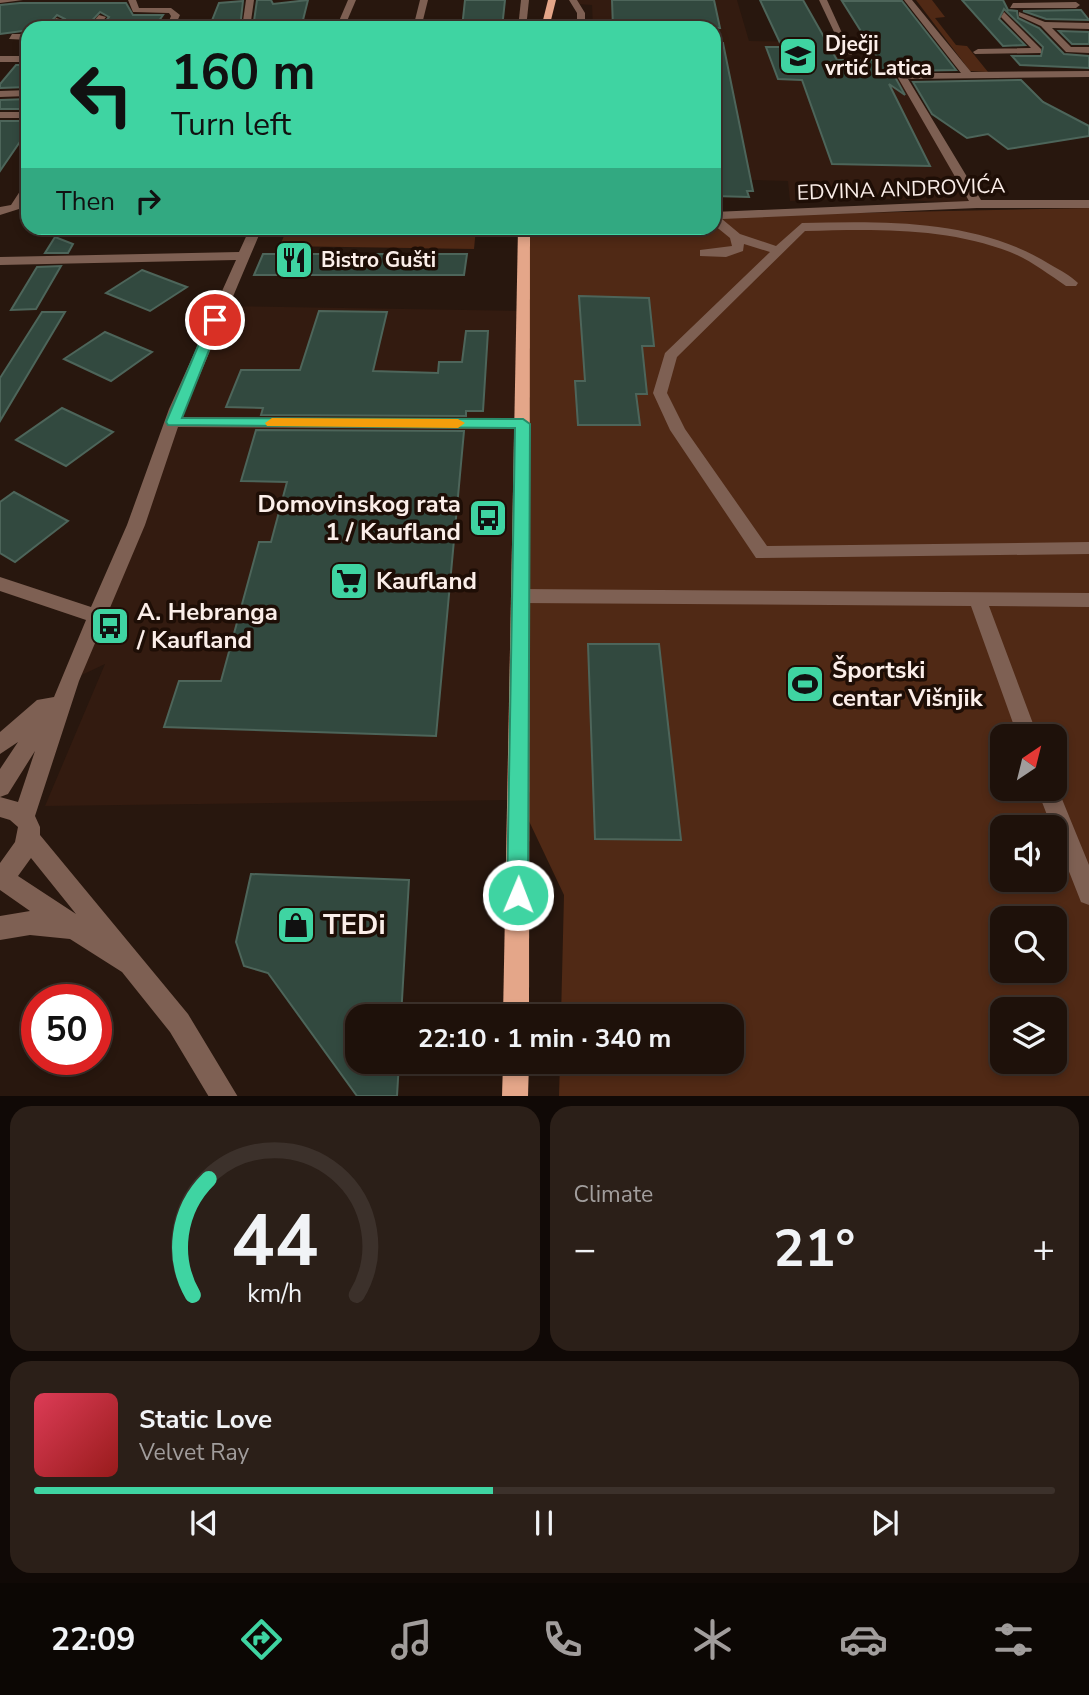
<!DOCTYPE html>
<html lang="en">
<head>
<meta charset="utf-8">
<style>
	body { margin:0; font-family:"Nunito Sans",sans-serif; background:#2b1f18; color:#f1f3f6; height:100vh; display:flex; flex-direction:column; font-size:26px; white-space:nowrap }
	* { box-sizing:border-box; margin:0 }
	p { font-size:23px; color:#a19d9c }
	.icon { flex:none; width:38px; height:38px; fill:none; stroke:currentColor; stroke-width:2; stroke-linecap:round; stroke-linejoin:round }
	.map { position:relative; height:1096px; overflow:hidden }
	.side { display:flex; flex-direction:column; gap:10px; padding:10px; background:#100906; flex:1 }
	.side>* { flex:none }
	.hud { position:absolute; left:21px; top:21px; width:700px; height:214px; border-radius:21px; box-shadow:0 4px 10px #0003,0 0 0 2px #3c312b; background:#3fd4a2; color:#111; overflow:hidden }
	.needle { width:46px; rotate:35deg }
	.buttons { position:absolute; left:990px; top:724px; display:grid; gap:14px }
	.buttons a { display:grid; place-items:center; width:77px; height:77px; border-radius:14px; background:#1e110a; box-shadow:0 4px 10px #0003,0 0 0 2px #3c312b; font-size:35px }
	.speed { position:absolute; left:21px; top:984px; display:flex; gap:14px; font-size:35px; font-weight:700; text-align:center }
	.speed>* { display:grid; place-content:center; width:91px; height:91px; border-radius:50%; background:#1e110a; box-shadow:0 4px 10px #0003,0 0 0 2px #3c312b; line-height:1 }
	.speed .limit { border:10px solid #d22; background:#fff; color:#111 }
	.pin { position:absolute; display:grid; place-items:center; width:60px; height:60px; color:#fff; margin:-30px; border:4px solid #fff; border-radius:50%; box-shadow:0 2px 7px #0007 }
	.me { position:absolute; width:77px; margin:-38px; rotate:1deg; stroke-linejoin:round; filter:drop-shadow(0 0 5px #0008) }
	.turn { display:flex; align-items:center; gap:24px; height:147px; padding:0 35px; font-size:32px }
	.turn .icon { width:91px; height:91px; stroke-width:2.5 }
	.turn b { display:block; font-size:49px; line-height:60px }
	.then { display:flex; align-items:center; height:66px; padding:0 35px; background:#0003; gap:14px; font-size:26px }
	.big { font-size:52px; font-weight:700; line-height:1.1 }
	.side .card { flex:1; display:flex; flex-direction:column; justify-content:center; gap:10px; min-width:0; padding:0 24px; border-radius:21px; background:#2b1f18 }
	.side .dial { align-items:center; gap:0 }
	.dial svg { height:182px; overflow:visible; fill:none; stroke:#3c312b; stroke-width:7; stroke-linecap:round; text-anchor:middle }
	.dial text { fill:#f1f3f6; stroke:none }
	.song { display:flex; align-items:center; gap:21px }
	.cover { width:84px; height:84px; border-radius:10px; background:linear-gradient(135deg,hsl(350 70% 55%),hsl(0 70% 35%)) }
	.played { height:7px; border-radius:4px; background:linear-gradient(90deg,#3fd4a2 45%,#3c312b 45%) }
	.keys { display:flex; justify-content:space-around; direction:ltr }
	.heat { display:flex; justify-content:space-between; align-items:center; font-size:38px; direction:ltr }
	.side .tiles { flex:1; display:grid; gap:10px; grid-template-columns:1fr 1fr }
	.card:last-child { grid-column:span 2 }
	.trip { position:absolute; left:345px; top:1004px; width:399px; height:70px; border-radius:21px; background:#1e110a; box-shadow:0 4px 10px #0003,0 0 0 2px #3c312b; font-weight:700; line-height:70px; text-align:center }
	.dock { display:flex; height:112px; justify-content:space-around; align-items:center; background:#0c0704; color:#a19d9c }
	.dock .icon { width:49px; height:49px }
	.dock .selected { color:#3fd4a2 }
	.dock b { font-size:32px; color:#f1f3f6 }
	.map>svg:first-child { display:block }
</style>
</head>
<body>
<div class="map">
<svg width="1089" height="1097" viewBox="0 0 1089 1097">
	<rect width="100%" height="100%" fill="#28170e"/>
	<g fill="#331b10">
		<polygon points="576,0 737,0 749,41 833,42 851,71 900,72 977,204 871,198 790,201 788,181 714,179 714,28 593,28 592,5 577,4"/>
		<polygon points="222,306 523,311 519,800 45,806 105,664 69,681"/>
	</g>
	<g fill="#502915" fill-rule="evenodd">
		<polygon points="916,0 932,0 945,17 935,18 956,45 967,46 988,72 970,71"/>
		<path d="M1089,208V1096H559L560,1062H732V1017H561L564,895L519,800L524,228H714V216ZM1003,737H1055V789H1003ZM1003,828H1055V880H1003ZM1003,919H1055V971H1003ZM1003,1010H1055V1062H1003Z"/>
		<polygon points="287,228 476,228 474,249 280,246"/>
	</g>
	<g fill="#32493f" stroke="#4d655a" stroke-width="2">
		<polygon points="257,0 271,0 273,4 308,0 301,28 253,28"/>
		<polygon points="465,0 505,0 502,28 462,28"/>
		<polygon points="612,0 714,0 720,28 613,28"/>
		<polygon points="760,0 803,0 837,60 879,60 842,1 902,1 956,70 901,71 895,77 905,95 889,84 930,166 832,164 802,80 778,79 766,47 782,47"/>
		<polygon points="962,0 1003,0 1008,10 1017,11 1018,18 1039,28 1064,54 1089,56 1089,68 1020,65 1012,56 1041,56 1043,47 1004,9 999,19 1025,45 1003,46"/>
		<polygon points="243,1 240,28 209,28 219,3"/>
		<polygon points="20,3 126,3 133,15 163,15 154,28 100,28 109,17 100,12 85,28 60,28 65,19 57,15 45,28 0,34 0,5"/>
		<polygon points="1077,10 1081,10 1089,20 1046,19 1023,11"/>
		<polygon points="1059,31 1089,32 1089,44 1072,44"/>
		<polygon points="714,43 723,43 753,191 747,191 749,197 714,196"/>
		<polygon points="16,65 28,65 28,87 0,88 0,84"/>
		<polygon points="1021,80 1043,102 1089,126 1089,136 1008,149 988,134 967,138 932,114 913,82"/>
		<polygon points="28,99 28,109 0,109 0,100"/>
		<polygon points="0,121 28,121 28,130 0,171"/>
		<polygon points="55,237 73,244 68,253 45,253"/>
		<polygon points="263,254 467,254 464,275 254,275"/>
		<polygon points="61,266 36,309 11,310 37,267"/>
		<polygon points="142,270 187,287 150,311 106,293"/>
		<polygon points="579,296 649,298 654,346 642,346 647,394 636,394 640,425 578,425 575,381 585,381"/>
		<polygon points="319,311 387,312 373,371 438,373 439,362 462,362 466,331 488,331 483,411 466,411 466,416 261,415 263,408 226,407 241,370 300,370"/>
		<polygon points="42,312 65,312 0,421 0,378"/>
		<polygon points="105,332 152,352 111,381 64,359"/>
		<polygon points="62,408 113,432 66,466 16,440"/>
		<polygon points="256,430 464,431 436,736 164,727 179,681 221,681 259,542 271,542 287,482 241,481"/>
		<polygon points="14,492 68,521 15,562 0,553 0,502"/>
		<polygon points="588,644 659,644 681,840 595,839"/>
		<polygon points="251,874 409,880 401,1017 357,1017 357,1062 399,1062 397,1096 357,1096 268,973 244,966 236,942"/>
	</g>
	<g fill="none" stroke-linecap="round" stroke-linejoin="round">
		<g fill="#7e6053" fill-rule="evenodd">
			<polygon points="0,0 23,0 0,3"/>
			<polygon points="128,0 136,0 139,8 171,8 180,15 174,28 166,28 171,16 169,13 133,12"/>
			<polygon points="246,0 254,0 250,28 242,28"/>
			<polygon points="348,0 356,0 344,28 336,28"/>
			<polygon points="420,0 428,0 421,28 413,28"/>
			<polygon points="521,0 529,0 526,28 518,28"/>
			<polygon points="569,0 577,0 585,13 585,28 577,28 577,13"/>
			<polygon points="819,0 827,0 852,55 844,53"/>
			<path d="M904,0H912L971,72L1089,71V77L908,79L981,200H1089V208H977L722,219L740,234L776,246L802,223C886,221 978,219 1051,265C1060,270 1071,276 1078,283L1076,286H1066C1048,274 1030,260 1010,252C946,227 873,229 805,231L677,357L667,393L685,429L767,546L1089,542V554L756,558L670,430L653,393L665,353L770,252L744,244L743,251L726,257L700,256V250L732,246L730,238L714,225V212L969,201L897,76L902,73H961Z"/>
			<polygon points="1013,3 1076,2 1080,5 1076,8 1010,8"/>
			<polygon points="1004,12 1041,49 1041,53 975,54 973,52 978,49 1031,48 1001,17"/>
			<polygon points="1019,12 1045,22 1089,23 1089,29 1052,28 1071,47 1089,47 1089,53 1066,52 1041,26 1019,16"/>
			<polygon points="99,15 106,17 97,28 88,28"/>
			<polygon points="56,18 63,20 57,28 48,28"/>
			<polygon points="12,34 28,34 28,40 9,39"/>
			<rect x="0" y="56" width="28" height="6"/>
			<polygon points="28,90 28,96 0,97 0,91"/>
			<rect x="0" y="112" width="28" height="6"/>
			<polygon points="28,184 28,196 19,209 0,215 0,207 11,205 24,185"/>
			<path d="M250,228H262L182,417L523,419L531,424L523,429L178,427L145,525L79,681L35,816L40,827V835L188,1014L238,1097H209L170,1032L122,972L70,939L30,935L0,940V916L30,911L0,890V863L15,842L18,827L10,820L0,817V797L18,802L35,751L8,794L0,797V769L18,742L0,754V732L37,700L54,697L86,620L0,591V577L91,607L127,525L169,409L236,260L0,265V257L239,252ZM31,858L76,914L18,876Z"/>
			<polygon points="521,589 1089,593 1089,607 989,606 1038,737 1018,737 971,606 521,603 515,601 512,596 515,591"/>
			<polygon points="1055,782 1089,865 1089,905 1081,902 1055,836 1055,828 1052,828 1037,789 1055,789"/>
		</g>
		<g fill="#e4a689" fill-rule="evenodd">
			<polygon points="548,0 556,0 549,28 541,28"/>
			<polygon points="518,228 530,228 529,1017 503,1017"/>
			<polygon points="503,1062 529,1062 528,1097 502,1097"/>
		</g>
	</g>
	<polygon fill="#3fd4a2" stroke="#298a69" stroke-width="2" points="215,316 221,320 182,418 523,419 530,424 528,895 525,903 518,906 510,903 507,895 515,428 168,425 166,422 209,320"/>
	<polygon fill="#f59e0b" points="272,418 458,419 465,423 458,428 267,426 265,423"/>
	<defs>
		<symbol id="school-square" viewBox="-11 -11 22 22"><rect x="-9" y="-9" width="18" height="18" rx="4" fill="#3fd4a2" stroke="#1e0e06"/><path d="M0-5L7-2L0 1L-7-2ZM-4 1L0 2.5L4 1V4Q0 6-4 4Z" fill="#111"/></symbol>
		<symbol id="restaurant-square" viewBox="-11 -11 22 22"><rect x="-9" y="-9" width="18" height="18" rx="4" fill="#3fd4a2" stroke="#1e0e06"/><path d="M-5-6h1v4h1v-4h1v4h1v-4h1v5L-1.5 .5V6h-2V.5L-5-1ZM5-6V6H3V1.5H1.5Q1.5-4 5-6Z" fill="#111"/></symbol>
		<symbol id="bus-square" viewBox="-11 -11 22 22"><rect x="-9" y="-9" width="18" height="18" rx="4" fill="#3fd4a2" stroke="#1e0e06"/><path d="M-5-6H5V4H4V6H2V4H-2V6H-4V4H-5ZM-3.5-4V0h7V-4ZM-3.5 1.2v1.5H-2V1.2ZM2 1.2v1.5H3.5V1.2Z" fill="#111"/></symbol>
		<symbol id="supermarket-square" viewBox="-11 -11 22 22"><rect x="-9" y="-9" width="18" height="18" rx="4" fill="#3fd4a2" stroke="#1e0e06"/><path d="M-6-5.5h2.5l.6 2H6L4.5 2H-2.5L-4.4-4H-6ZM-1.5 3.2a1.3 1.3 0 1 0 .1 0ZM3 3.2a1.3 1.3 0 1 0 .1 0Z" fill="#111"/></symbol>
		<symbol id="stadium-square" viewBox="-11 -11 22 22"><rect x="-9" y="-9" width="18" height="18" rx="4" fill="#3fd4a2" stroke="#1e0e06"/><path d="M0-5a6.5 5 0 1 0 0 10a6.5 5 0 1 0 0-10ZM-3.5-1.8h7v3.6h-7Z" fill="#111"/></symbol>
		<symbol id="shop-square" viewBox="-11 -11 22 22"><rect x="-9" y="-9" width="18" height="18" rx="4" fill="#3fd4a2" stroke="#1e0e06"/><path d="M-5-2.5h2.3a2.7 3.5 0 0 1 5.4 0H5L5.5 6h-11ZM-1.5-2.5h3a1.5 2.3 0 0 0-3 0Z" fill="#111"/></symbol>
	</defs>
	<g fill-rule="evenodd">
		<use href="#school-square" x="776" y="34" width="44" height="44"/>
		<use href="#restaurant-square" x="272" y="238" width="44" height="44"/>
		<use href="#bus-square" x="466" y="496" width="44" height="44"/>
		<use href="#supermarket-square" x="327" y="559" width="44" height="44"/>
		<use href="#bus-square" x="88" y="604" width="44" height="44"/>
		<use href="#stadium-square" x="783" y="662" width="44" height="44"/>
		<use href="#shop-square" x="274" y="903" width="44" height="44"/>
	</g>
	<g text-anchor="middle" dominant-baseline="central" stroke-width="7" stroke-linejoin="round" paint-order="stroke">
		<g font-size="21" font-weight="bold" fill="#fbeee9" stroke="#1e0e06" text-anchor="start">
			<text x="825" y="44">Dječji<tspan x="825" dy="24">vrtić Latica</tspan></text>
			<text x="321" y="260">Bistro Gušti</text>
		</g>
		<g font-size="21" fill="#fbeee9" stroke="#1e0e06">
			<text transform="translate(901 189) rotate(-2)">EDVINA ANDROVIĆA</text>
		</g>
		<g font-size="24" font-weight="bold" fill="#fbeee9" stroke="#1e0e06" text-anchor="start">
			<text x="461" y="504" text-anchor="end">Domovinskog rata<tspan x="461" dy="28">1 / Kaufland</tspan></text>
			<text x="376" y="581">Kaufland</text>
			<text x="137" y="612">A. Hebranga<tspan x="137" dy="28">/ Kaufland</tspan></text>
			<text x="832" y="670">Športski<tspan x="832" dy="28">centar Višnjik</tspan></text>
		</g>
		<g font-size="28" font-weight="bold" fill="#fbeee9" stroke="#1e0e06" text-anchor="start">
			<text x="323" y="925">TEDi</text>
		</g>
	</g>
</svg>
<div class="buttons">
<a><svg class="needle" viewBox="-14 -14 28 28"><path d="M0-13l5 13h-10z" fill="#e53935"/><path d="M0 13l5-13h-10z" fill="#a19d9c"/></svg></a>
<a><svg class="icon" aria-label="sound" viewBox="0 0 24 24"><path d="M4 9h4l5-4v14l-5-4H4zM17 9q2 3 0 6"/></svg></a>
<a><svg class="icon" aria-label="search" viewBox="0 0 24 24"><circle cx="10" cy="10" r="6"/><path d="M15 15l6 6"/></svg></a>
<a><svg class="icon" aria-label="layers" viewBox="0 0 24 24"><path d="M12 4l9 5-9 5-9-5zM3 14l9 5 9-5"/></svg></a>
</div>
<div class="speed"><div class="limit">50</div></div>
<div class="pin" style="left:215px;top:320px;background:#d93025"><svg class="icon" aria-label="arrive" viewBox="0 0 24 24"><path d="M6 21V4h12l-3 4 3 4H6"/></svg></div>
<svg class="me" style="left:518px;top:895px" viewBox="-20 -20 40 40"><circle r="17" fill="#3fd4a2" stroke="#fff" stroke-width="3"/><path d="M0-11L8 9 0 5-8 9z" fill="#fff"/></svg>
<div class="trip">22:10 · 1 min · 340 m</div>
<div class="hud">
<div class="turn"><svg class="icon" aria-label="left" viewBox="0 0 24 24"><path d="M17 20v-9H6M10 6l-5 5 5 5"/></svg><div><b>160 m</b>Turn left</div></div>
<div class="then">Then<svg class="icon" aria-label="right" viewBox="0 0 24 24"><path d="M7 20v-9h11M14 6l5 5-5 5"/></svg></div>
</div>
</div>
<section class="side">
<div class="tiles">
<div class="card dial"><svg viewBox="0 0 100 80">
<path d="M14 69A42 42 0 1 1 86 69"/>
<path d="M14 69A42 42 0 0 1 21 18" stroke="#3fd4a2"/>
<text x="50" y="56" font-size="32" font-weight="700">44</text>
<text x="50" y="72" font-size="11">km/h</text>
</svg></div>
<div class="card"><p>Climate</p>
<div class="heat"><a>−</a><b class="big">21°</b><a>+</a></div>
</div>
<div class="card">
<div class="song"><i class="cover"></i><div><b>Static Love</b><p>Velvet Ray</p></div></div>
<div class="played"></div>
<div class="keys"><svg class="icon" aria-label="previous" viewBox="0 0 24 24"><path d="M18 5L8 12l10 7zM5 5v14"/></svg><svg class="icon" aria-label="pause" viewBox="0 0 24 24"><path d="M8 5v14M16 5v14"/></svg><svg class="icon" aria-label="next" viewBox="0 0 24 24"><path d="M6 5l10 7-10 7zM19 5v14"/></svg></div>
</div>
</div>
</section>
<nav class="dock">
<b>22:09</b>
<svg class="icon selected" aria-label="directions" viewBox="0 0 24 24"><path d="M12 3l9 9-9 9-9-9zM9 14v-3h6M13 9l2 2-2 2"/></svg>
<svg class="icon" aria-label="music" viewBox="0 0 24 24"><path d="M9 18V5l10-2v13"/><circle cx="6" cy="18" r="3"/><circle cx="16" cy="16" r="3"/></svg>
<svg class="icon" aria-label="phone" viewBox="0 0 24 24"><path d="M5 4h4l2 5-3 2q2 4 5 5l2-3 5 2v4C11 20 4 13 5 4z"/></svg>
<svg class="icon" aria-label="climate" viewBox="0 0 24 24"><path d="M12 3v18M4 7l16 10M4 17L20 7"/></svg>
<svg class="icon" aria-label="car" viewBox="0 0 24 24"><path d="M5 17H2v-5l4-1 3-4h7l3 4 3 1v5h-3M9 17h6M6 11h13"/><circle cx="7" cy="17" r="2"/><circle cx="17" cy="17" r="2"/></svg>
<svg class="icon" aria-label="filters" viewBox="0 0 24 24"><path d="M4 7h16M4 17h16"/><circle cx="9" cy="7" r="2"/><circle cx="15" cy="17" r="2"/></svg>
</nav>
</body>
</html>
